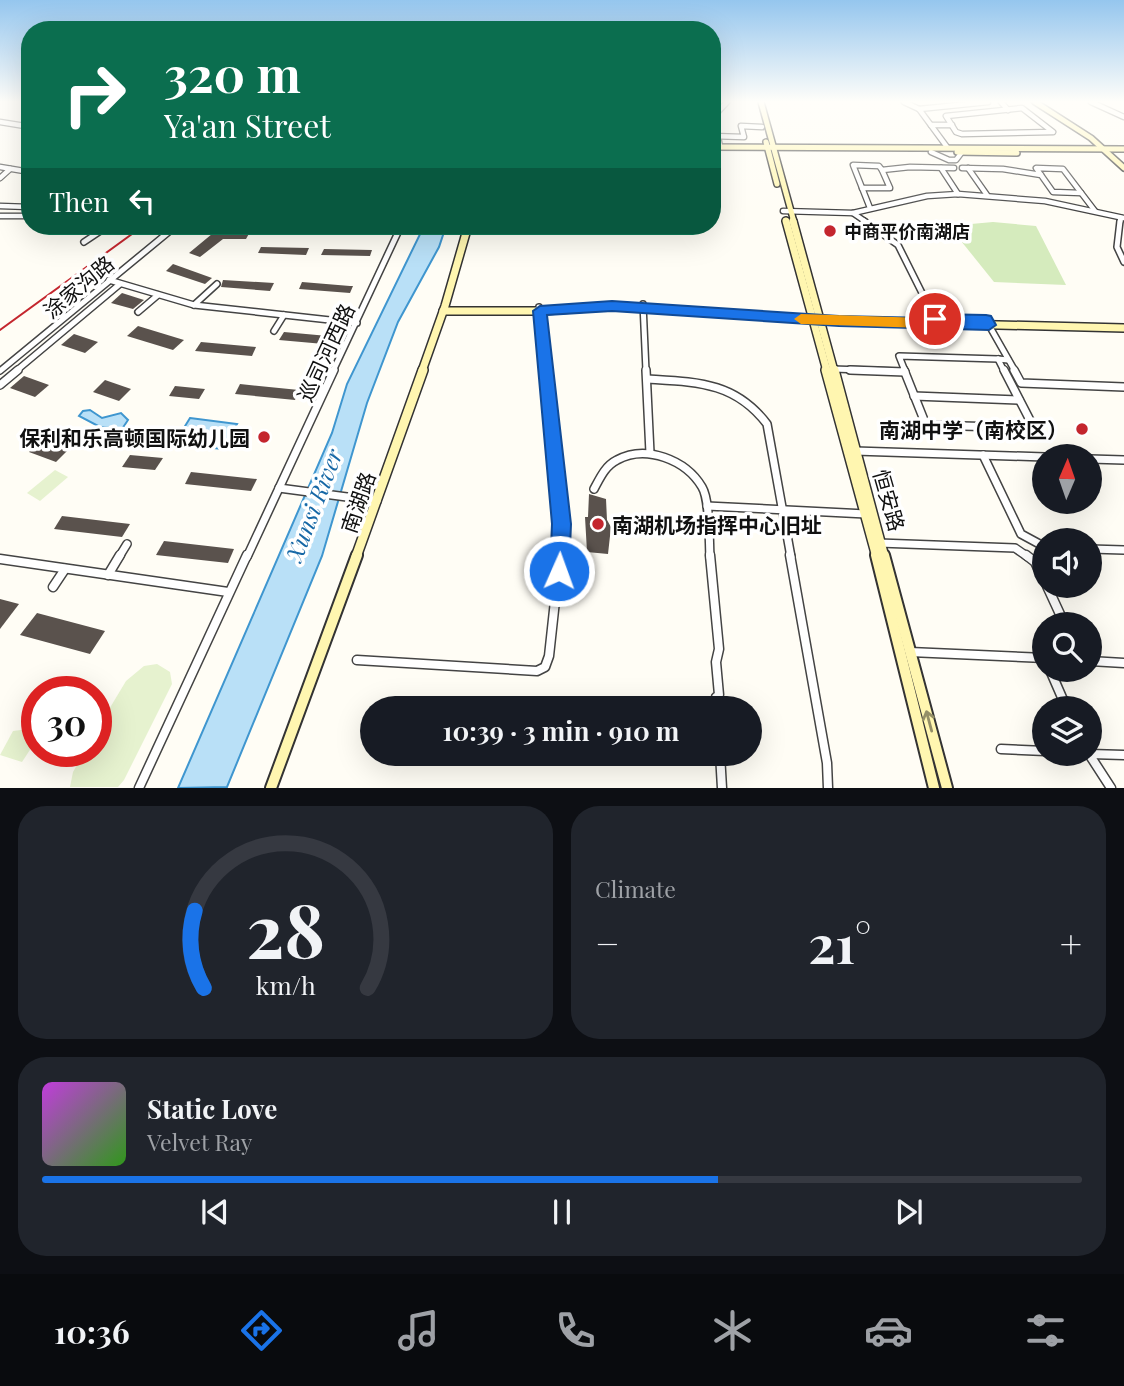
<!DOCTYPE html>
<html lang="en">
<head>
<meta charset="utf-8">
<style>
	body { margin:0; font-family:"Playfair Display","Noto Sans SC",serif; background:#20242c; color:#f1f3f6; height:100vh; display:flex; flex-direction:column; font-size:26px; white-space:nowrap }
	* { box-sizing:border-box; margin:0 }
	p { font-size:23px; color:#9ea1a6 }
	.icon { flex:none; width:38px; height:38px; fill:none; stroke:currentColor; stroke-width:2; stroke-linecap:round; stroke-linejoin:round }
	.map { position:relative; height:788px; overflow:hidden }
	.drawer { display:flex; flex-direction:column; gap:18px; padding:18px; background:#0d0f14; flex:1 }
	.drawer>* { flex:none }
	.banner { position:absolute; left:21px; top:21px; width:700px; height:214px; border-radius:28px; box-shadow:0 7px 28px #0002; background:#0b6e4f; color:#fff; overflow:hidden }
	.needle { width:46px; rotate:2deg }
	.buttons { position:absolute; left:1032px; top:444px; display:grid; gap:14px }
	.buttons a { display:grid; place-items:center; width:70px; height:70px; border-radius:50%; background:#171b24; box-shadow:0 7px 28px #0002; font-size:35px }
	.speed { position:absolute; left:21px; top:676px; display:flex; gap:14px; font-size:35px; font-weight:700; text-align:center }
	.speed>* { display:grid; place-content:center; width:91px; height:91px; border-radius:50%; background:#171b24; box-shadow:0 7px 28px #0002; line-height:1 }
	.speed .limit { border:10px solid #d22; background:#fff; color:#111 }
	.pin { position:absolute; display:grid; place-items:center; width:60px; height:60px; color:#fff; margin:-30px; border:4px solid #fff; border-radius:50%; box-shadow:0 2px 7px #0007 }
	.me { position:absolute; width:77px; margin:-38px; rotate:2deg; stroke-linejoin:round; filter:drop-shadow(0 0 5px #0008) }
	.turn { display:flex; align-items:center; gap:24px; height:147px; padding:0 28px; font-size:32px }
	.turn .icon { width:91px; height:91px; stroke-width:2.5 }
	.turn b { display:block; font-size:49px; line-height:60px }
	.then { display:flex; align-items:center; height:66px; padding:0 28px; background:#0003; gap:14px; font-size:26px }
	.big { font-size:52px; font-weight:700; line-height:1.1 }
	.drawer .widget { flex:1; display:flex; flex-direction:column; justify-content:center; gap:10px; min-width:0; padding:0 24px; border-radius:28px; background:#20242c }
	.drawer .dial { align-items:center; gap:0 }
	.dial svg { height:182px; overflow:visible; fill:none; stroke:#363941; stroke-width:7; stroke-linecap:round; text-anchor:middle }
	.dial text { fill:#f1f3f6; stroke:none }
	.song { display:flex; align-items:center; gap:21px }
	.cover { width:84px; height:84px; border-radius:10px; background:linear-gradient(135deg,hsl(290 70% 55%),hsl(110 70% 35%)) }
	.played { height:7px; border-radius:4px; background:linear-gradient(90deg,#1a73e8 65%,#363941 65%) }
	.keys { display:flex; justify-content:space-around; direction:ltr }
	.heat { display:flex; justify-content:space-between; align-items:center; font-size:38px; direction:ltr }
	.drawer .tiles { flex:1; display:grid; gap:18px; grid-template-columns:1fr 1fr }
	.widget:last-child { grid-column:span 2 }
	.trip { position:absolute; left:360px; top:696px; width:402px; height:70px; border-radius:35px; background:#171b24; box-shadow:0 7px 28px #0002; font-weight:700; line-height:70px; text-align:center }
	.dock { display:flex; height:112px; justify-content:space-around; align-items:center; background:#090b0e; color:#9ea1a6 }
	.dock .icon { width:49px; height:49px }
	.dock .current { color:#1a73e8 }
	.dock b { font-size:32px; color:#f1f3f6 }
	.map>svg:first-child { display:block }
</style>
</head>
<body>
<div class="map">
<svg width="1124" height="788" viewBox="0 0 1124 788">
	<rect width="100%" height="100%" fill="#fffdf5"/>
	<polygon fill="#d5ebbd" points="993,222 1036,226 1066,285 994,282 949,226"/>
	<g fill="#e6f2cf">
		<polygon points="55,470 68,477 40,501 27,493"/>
		<polygon points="157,664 170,672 172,684 124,780 118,787 70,787 73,772 85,751 96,751 96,731 126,681 144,666"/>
		<polygon points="37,728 37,739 22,762 0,755 13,731"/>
	</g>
	<g fill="#b9e0f7" stroke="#3f96cf" stroke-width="2">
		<polygon points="424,226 446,226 439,247 398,322 367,403 322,556 227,787 178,788 332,433 347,384"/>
		<polygon points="90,410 102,418 121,413 128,420 120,432 111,433 110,428 100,427 79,416 83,411"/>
		<polygon points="190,418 237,424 222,449 174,444"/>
	</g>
	<g fill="#5a524d">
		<polygon points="218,229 251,230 246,239 223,239 200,257 189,253"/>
		<polygon points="261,247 309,248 306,255 258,253"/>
		<polygon points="324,249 372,250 370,256 321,255"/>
		<polygon points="173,264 212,278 205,284 166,271"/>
		<polygon points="223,280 274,283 270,291 221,287"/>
		<polygon points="302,282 350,286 353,286 350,293 299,289"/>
		<polygon points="122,293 144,300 133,309 111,303"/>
		<polygon points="138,326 184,340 173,350 127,336"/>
		<polygon points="284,332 339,337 335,345 279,340"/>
		<polygon points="74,334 98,342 85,353 61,345"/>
		<polygon points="201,342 256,347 252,356 195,351"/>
		<polygon points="24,376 49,385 35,397 10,388"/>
		<polygon points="105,380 131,389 119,401 93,392"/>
		<polygon points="240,384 299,390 295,400 235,394"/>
		<polygon points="175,386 205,389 199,399 169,396"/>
		<polygon points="44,438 71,447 56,462 29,452"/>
		<polygon points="130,455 163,458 155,470 122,467"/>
		<polygon points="191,472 257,479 251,491 185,484"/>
		<polygon points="589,494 606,499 607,520 611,527 608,554 587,552 585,517 588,517"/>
		<polygon points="62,516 130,524 122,537 54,529"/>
		<polygon points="164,541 234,549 228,563 156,555"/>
		<polygon points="0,599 19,604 0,629"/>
		<polygon points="37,613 105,631 90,654 20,635"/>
	</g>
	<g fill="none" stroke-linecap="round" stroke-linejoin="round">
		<defs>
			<g id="minor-far3">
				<polyline points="904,102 919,109 947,147"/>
				<polyline points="1001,102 1008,110"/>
				<polyline points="1091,102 1124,117"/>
				<polygon points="1022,108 1053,132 962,134 956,132 946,116"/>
				<polyline points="919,109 988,102"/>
				<polyline points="0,122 25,126"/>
				<polyline points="931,125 952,125"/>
				<polyline points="712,136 744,137 741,126 762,127"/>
				<polyline points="720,147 714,116 727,102"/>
				<polyline points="931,152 949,160 956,160 962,152"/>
				<polyline points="0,167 30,172"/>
				<polyline points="941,168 958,194"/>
				<polyline points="962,168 1003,169 1041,175 1053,192 1081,193"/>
				<polyline points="968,168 987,195"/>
				<polyline points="1041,175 1036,168 1063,169 1095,211"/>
				<polyline points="0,178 10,169"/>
				<polyline points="862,188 890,188 882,170"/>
				<polyline points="0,206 30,207"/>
				<polyline points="870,208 853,165 879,166 882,170 910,167 954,168"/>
				<polyline points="783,211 853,213 927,196 958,194 1045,201 1124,218"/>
				<polyline points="853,213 866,222"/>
				<polyline points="0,216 30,216"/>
				<polyline points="1120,222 1121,218"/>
			</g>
			<g id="minor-far2">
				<polyline points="864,221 898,245 935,319"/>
				<polyline points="1120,221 1117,247 1124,262"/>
				<polyline points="84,242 108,226"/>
				<polyline points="109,280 194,305 357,323"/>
				<polyline points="643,304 646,371"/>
				<polyline points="194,305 217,284"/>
				<polyline points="539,307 546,371"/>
				<polyline points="138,312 158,295"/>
				<polyline points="986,320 1015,371"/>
				<polyline points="274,331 284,315"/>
				<polyline points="998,359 1008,360"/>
				<polyline points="998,359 1004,371"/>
				<polyline points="833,369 892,371"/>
				<polyline points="0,371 176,226"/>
				<polyline points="16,371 120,284"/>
				<polyline points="333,371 401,226"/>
				<polyline points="905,371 899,356 998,359"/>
			</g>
			<g id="minor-far1">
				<polyline points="545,370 561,524 560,557"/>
				<polyline points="646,370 650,453"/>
				<polyline points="850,370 905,372"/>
				<polyline points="904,370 926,425 1034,428 1004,370"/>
				<polyline points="1014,370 1021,383 1124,387"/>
				<path d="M648,379C697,382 735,382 767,424L791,557"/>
				<polyline points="0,385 18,370"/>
				<polyline points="914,396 1019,400"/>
				<polyline points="855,451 1045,457"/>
				<polyline points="983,455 1021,534 1045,547"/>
				<polyline points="1090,459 1124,460"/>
				<polyline points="279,488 377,501"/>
				<path d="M594,489C600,478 605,466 617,460C646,444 686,460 702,487C710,500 709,540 710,557"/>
				<polyline points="707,506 866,514"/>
				<polyline points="879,543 1015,548 1028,557"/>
				<polyline points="1090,549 1124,550"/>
				<polyline points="119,557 127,544"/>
				<polyline points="247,557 334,370"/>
			</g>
			<g id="minor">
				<polyline points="710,555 719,649 716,662 719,695 716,697 716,709"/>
				<polyline points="790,555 827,763 828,788"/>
				<polyline points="1026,555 1035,562 1045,582"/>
				<polyline points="0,559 228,592"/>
				<polyline points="108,575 120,555"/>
				<polyline points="1047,586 1065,625"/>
				<polyline points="53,587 65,569"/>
				<polyline points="910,652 1045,658"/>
				<polyline points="357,660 537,671 545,667 549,656 560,555"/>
				<polyline points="1090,661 1124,663"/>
				<polyline points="1050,670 1067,709"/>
				<polyline points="1001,749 1045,751"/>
				<polyline points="720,754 722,788"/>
				<polyline points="1089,754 1111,788"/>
				<polyline points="1090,754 1124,755"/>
				<polyline points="139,788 247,555"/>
			</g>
			<g id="secondary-far3">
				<polyline points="761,102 794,222"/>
				<polyline points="1035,102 1091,138 1124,168"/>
				<polyline points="766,142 777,184"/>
				<polyline points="712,147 1124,149"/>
				<polyline points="957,152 1017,153"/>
			</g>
			<g id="secondary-far2">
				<polyline points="786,221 827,371"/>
				<polyline points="793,221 834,371"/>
				<polyline points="443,311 540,311 612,306 839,321 1124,328"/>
				<polyline points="422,371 445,306 468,226"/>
			</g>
			<g id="secondary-far1">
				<polyline points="826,370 877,557"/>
				<polyline points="834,370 884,557"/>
				<polyline points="356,557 423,370"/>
			</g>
			<g id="secondary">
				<polyline points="876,555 934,788"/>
				<polyline points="884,555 947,788"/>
				<polyline points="271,788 357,555"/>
			</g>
		</defs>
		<use href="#minor-far3" stroke="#444" stroke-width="7"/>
		<use href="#minor-far2" stroke="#444" stroke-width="8"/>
		<use href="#minor-far1" stroke="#444" stroke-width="10"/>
		<use href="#minor" stroke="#444" stroke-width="11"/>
		<use href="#secondary-far3" stroke="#333" stroke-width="8"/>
		<use href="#secondary-far2" stroke="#333" stroke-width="10"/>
		<use href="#secondary-far1" stroke="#333" stroke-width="12"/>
		<use href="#secondary" stroke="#333" stroke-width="14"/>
		<use href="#minor-far3" stroke="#fff" stroke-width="4.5"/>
		<use href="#minor-far2" stroke="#fff" stroke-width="5"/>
		<use href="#minor-far1" stroke="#fff" stroke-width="7"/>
		<use href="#minor" stroke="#fff" stroke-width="8"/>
		<use href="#secondary-far3" stroke="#fff6b0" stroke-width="5"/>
		<use href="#secondary-far2" stroke="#fff6b0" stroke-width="7"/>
		<use href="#secondary-far1" stroke="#fff6b0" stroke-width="9"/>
		<use href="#secondary" stroke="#fff6b0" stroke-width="10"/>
		<polyline stroke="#c4262e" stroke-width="2" points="0,330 143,226"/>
	</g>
	<defs><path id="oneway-shaft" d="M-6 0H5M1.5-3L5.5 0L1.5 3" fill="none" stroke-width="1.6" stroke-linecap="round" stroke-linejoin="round" transform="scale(1.75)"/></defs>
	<use stroke="#948f68" href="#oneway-shaft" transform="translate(929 721) rotate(-105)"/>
	<linearGradient id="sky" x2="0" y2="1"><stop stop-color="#95c6ee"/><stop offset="0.48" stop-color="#fffefa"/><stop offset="1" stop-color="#fffefa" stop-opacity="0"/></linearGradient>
	<rect width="1124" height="212" fill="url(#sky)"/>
	<polygon fill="#1a73e8" stroke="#114b97" stroke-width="2" points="612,301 839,316 928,318 935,314 986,315 991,316 996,325 989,330 839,326 612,311 547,315 571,524 569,571 566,577 559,580 552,577 550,571 552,524 533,311 540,306"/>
	<polygon fill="#f59e0b" points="801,314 955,319 962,324 955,329 801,324 794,319"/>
	<g fill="#c4262e" stroke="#fff" stroke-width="2.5">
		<circle cx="830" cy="231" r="7"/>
		<circle cx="1082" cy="429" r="7"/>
		<circle cx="264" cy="437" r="7"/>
		<circle cx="598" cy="524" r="7"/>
	</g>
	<g text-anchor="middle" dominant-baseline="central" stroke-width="7" stroke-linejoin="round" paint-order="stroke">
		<g font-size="18" font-weight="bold" fill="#111" stroke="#fff" text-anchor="start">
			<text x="844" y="231">中商平价南湖店</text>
		</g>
		<g font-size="21" fill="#111" stroke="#fff">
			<text transform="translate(78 286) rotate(-40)">涂家沟路</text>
			<text transform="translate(325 352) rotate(-65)">巡司河西路</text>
			<text transform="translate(890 500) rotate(74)">恒安路</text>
			<text transform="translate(357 502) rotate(-71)">南湖路</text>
		</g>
		<g font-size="21" font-weight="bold" fill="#111" stroke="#fff" text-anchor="end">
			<text x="1068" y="429">南湖中学（南校区）</text>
			<text x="250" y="437">保利和乐高顿国际幼儿园</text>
			<text x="612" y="524" text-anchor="start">南湖机场指挥中心旧址</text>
		</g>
		<g font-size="23" font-style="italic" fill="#1768a6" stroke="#fff">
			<text transform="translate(313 505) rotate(-69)">Xunsi River</text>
		</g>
	</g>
</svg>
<div class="buttons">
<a><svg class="needle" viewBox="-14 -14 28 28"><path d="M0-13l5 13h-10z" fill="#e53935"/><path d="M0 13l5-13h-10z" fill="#9ea1a6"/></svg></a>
<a><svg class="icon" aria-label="sound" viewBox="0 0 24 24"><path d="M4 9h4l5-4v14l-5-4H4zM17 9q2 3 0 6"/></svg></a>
<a><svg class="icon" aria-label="search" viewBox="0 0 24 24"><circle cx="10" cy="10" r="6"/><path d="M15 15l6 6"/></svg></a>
<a><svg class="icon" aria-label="layers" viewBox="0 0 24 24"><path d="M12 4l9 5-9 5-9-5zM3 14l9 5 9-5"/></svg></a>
</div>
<div class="speed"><div class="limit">30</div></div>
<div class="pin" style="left:935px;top:319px;background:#d93025"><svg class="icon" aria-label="arrive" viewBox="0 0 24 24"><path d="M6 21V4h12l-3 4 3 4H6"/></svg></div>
<svg class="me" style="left:559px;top:571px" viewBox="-20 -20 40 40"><circle r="17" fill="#1a73e8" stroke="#fff" stroke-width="3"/><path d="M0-11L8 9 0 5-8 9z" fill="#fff"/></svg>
<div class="trip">10:39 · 3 min · 910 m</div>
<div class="banner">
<div class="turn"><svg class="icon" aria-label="right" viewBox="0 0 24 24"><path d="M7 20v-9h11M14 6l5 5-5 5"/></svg><div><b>320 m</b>Ya'an Street</div></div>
<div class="then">Then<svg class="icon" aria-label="left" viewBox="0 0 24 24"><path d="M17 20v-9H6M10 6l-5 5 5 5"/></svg></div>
</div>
</div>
<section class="drawer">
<div class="tiles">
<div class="widget dial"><svg viewBox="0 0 100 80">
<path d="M14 69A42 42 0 1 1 86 69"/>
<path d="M14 69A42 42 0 0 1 10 35" stroke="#1a73e8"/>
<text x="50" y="56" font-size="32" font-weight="700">28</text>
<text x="50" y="72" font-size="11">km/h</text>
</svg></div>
<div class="widget"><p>Climate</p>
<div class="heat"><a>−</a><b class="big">21°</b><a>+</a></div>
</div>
<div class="widget">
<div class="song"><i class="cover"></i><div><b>Static Love</b><p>Velvet Ray</p></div></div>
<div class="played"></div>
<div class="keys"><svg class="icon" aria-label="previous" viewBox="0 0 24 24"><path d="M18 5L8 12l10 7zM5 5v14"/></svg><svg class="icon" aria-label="pause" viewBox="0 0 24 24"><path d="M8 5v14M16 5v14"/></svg><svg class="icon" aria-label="next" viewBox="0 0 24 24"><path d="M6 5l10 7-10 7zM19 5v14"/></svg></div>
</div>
</div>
</section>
<nav class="dock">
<b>10:36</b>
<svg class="icon current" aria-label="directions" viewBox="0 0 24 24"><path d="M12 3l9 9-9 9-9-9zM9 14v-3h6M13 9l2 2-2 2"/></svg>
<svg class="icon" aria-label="music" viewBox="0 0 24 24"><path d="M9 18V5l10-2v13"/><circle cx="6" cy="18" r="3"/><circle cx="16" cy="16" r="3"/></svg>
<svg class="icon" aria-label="phone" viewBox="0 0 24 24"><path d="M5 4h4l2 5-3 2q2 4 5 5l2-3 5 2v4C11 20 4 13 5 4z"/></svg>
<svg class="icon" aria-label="climate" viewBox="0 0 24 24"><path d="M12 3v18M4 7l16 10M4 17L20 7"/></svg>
<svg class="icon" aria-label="car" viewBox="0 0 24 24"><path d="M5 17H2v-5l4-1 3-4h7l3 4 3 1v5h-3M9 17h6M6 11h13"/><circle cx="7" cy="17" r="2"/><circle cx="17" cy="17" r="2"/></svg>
<svg class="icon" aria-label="filters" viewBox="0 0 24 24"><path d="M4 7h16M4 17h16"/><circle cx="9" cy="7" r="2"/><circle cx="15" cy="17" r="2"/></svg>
</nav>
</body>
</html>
